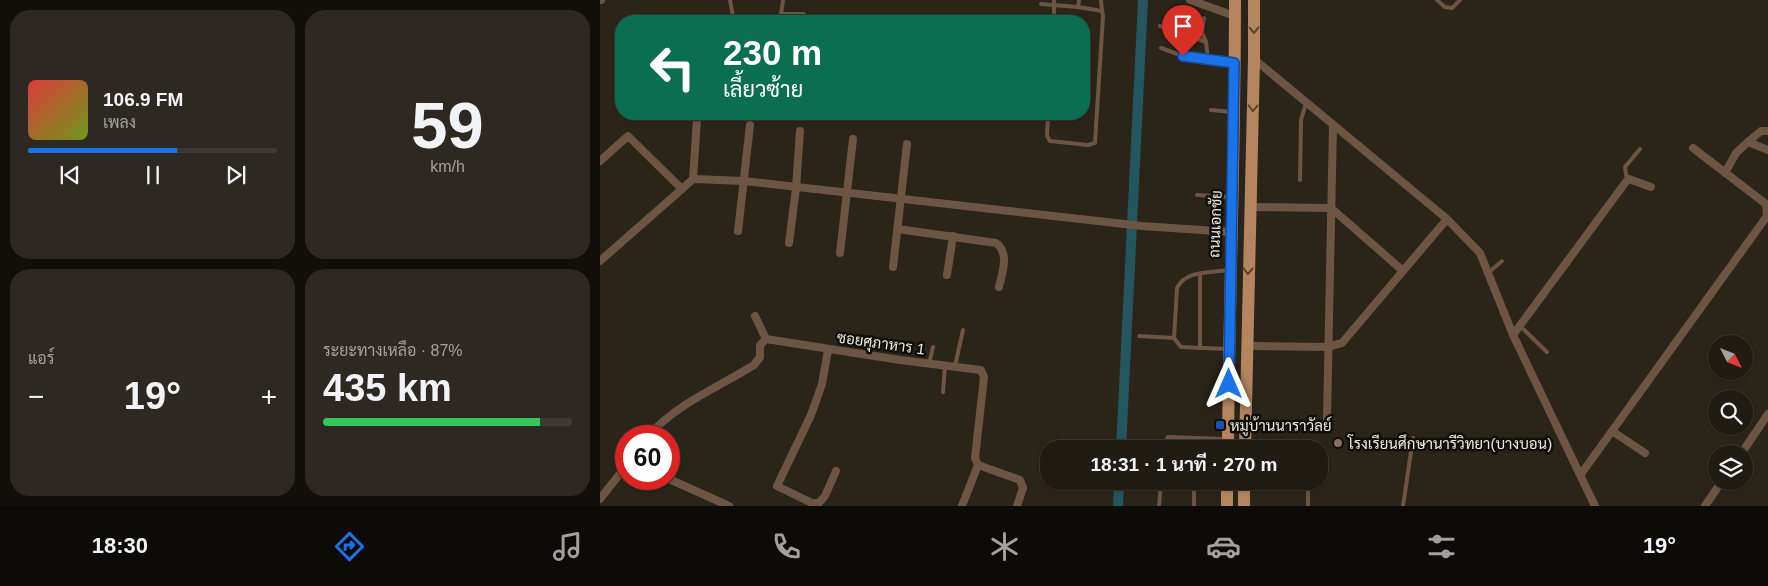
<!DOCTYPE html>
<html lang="th">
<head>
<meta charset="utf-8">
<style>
	body { margin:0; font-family:Helvetica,Sarabun,sans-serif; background:#2d2821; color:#f1f3f6; height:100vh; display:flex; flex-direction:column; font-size:19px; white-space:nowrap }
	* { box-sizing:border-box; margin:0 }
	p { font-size:16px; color:#a2a1a0 }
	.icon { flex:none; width:28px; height:28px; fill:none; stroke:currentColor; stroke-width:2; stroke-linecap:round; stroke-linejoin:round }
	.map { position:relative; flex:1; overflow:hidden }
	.drawer { display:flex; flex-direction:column; gap:10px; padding:10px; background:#120f0a; width:600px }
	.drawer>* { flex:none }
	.top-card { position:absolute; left:15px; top:15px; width:475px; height:105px; border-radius:20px; box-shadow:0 1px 4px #0004,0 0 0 1px #3d3933; background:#0b6e4f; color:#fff; overflow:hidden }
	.needle { width:32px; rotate:132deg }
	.fabs { position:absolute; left:1108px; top:335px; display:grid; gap:10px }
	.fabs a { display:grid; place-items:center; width:45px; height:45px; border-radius:50%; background:#201b13; box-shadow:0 1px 4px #0004,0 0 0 1px #3d3933; font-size:25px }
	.speed { position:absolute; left:15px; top:425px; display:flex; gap:10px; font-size:25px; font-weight:700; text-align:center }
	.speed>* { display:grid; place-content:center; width:65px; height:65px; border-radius:50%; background:#201b13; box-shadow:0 1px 4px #0004,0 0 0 1px #3d3933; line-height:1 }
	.speed .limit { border:8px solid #d22; background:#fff; color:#111 }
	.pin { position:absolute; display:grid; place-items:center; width:42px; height:42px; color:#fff; margin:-51px -21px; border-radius:50% 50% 50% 0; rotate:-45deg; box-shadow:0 0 5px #0007 }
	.pin .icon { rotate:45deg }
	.me { position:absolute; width:55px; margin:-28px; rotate:0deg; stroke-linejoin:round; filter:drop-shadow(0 0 4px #0008) }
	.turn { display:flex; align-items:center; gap:18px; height:105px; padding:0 25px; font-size:22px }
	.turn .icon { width:65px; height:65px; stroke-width:2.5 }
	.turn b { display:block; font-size:35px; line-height:42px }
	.big { font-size:38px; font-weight:700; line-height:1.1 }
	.drawer .tile { flex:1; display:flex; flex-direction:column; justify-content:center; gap:8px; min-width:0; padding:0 18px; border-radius:20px; background:#2d2821 }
	.drawer .dial { align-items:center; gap:0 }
	.dial b { font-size:65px; line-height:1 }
	.song { display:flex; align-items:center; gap:15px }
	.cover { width:60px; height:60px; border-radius:8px; background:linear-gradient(135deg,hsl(0 70% 55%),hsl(80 70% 35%)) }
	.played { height:5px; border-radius:2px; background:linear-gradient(90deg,#1a73e8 60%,#3d3933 60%) }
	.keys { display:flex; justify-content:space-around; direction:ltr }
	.heat { display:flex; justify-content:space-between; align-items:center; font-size:28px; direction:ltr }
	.charge { height:8px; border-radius:4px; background:linear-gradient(90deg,#34c759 87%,#3d3933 0) }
	.drawer .tiles { flex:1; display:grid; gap:10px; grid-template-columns:repeat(2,1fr) }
	.trip { position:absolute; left:440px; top:440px; width:288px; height:50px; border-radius:20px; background:#201b13; box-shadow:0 1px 4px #0004,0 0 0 1px #3d3933; font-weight:700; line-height:50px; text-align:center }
	.dock { display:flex; height:80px; justify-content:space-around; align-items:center; background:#0d0b08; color:#a2a1a0 }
	.dock .icon { width:35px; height:35px }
	.dock .on { color:#1a73e8 }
	.dock b { font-size:22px; color:#f1f3f6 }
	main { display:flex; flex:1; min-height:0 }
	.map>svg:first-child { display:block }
</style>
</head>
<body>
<main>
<section class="drawer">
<div class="tiles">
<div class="tile">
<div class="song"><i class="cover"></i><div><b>106.9 FM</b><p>เพลง</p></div></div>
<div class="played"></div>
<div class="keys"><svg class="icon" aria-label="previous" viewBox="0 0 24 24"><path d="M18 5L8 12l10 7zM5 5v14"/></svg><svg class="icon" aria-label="pause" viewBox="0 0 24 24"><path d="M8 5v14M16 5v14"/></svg><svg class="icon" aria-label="next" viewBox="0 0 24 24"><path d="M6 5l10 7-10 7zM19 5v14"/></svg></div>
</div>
<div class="tile dial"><b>59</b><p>km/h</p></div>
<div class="tile"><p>แอร์</p>
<div class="heat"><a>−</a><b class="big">19°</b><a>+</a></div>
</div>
<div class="tile"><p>ระยะทางเหลือ · 87%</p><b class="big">435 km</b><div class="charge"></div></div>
</div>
</section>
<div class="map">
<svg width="1168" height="506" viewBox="0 0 1168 506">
	<rect width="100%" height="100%" fill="#2a2419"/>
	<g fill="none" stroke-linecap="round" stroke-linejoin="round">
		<g stroke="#23565e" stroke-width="10">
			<polyline points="521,449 543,0"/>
			<polyline points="518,506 519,481"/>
		</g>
		<g stroke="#6d5544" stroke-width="4">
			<polyline points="130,0 133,17"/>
			<polyline points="183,0 181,14 204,14"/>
			<polyline points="501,0 502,11"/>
			<polyline points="837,0 845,7 852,8 860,0"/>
			<polyline points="441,4 454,5 454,0"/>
			<polyline points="604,18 602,32 606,42"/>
			<polyline points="454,21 454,5 478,7"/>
			<polyline points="560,26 606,42 608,59 632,63"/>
			<polyline points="561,48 583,56 608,59"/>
			<polyline points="611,110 632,112"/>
			<polyline points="448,114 447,136 450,141 488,145 495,143 503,16 502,11 478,7 479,0"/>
			<polyline points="700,180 701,120 706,103"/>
			<polyline points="1027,180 1025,167 1040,149"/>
			<polyline points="597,195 630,197"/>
			<polyline points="889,272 902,261"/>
			<polyline points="600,274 600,348"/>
			<polyline points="920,326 947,352"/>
			<polyline points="539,336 574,338"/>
			<path d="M627,349L581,347L574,338L577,288C586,270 610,273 628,270"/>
			<polyline points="329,364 333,347"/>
			<polyline points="355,366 363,330"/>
			<polyline points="343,392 345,365"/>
			<polyline points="563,449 568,437 625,439"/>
			<polyline points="595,449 595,438"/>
			<polyline points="708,481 708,506"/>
			<polyline points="559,506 561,481"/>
			<polyline points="594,506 594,481"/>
			<polyline points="803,506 813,438"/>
		</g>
		<g stroke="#6d5544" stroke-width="8">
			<polyline points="0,0 1,0"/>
			<polyline points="590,0 635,16"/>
			<polyline points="654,59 847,219 880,253 913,335 995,506"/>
			<polyline points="1148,142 1161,131 1168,131"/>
			<polyline points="0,161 28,136 82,189 0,261"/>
			<polyline points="1125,173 1136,153 1148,142 1168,150"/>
			<polyline points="93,179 97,119"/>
			<polyline points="82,189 93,179 144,181 542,226 631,232"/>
			<polyline points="650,207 731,208 802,270"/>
			<path d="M298,229L396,243C410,253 402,273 399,287"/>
			<polyline points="138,231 150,125"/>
			<polyline points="189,243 196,188 200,131"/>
			<polyline points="240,253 253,139"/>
			<polyline points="293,267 307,144"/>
			<polyline points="347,275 353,236"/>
			<polyline points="155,316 166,339"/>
			<polyline points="913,335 1025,183 1029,179 1051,187"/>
			<polyline points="166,339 300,360 381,370 384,377 375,458 378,465 420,480 423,488 417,506"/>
			<polyline points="647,346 730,347"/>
			<polyline points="730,346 742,343 847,219"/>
			<polyline points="228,350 222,384 211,415 177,486 212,503 219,503 225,496 236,471"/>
			<polyline points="727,418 733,125"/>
			<polyline points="1012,431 1045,453"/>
			<path d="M48,436C78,403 117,388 154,365L160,357V345L166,339"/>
			<polyline points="1141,454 1168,414"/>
			<polyline points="981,474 1167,216 1166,204 1093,148"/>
			<polyline points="69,479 129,506"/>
			<polyline points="0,499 26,466"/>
			<polyline points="362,506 378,465"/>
			<polyline points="1105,506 1122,481"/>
		</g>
		<g stroke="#b5855f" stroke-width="12">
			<path d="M628,449C629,299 635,150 635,0"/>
			<polyline points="645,449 654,59 654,0"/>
			<polyline points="627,506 627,481"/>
			<polyline points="644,506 644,481"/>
		</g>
	</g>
	<defs><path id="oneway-chevron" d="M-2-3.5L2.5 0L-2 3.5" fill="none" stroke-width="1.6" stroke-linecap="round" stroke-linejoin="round" transform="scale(1.25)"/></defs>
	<g stroke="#5a4430">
		<use href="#oneway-chevron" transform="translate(654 30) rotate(89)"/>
		<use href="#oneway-chevron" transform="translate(653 108) rotate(91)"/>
		<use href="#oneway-chevron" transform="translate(648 271) rotate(92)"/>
	</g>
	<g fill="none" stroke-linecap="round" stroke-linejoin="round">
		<defs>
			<polyline id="route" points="583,56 634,63 629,384"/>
		</defs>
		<use href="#route" stroke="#114b97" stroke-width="12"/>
		<use href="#route" stroke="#1a73e8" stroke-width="9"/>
	</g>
	<rect fill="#1a4fb4" stroke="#100e09" stroke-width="2" x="615" y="420" width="10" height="10" rx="2.5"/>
	<circle fill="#8d6e63" stroke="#100e09" stroke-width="2" cx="738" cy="443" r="5"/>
	<g text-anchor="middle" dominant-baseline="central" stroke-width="5" stroke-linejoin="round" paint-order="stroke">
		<g font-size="15" fill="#efeae3" stroke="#100e09">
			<text transform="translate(615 224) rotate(-88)">ถนนเอกชัย</text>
			<text transform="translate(281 343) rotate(8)">ซอยศุภาหาร 1</text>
		</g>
		<g font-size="15" fill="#efeae3" stroke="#100e09" text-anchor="start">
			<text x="630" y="425">หมู่บ้านนาราวัลย์</text>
			<text x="748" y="443">โรงเรียนศึกษานารีวิทยา(บางบอน)</text>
		</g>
	</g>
</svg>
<div class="fabs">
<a><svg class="needle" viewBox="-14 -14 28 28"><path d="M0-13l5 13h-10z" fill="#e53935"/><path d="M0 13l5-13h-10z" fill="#a2a1a0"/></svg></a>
<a><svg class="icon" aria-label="search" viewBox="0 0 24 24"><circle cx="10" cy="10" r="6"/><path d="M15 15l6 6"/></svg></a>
<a><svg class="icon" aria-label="layers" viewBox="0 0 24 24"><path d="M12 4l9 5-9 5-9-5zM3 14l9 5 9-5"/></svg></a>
</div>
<div class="speed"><div class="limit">60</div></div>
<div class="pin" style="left:583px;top:56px;background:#d93025"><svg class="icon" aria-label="arrive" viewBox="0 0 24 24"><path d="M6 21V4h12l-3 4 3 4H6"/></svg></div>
<svg class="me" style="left:629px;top:384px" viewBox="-20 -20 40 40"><path d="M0-17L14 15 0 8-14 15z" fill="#1a73e8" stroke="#fff" stroke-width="4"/></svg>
<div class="trip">18:31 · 1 นาที · 270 m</div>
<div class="top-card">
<div class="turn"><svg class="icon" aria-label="left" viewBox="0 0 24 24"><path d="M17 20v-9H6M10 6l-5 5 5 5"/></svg><div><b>230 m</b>เลี้ยวซ้าย</div></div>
</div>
</div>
</main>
<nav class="dock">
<b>18:30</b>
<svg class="icon on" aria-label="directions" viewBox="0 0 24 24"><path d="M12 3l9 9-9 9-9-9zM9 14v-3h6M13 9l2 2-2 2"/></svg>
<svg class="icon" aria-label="music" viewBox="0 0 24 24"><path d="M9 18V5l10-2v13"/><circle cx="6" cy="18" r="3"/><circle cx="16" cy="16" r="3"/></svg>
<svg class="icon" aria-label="phone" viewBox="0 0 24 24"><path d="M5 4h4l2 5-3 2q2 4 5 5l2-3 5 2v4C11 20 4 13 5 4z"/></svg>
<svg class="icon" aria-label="climate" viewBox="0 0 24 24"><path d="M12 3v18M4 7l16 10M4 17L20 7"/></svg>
<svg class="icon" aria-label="car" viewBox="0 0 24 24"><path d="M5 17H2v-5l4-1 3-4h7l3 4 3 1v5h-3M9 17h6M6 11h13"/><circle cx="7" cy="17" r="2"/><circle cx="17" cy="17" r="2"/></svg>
<svg class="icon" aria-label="filters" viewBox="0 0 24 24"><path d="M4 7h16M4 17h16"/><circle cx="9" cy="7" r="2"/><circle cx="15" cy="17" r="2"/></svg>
<b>19°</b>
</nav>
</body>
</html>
